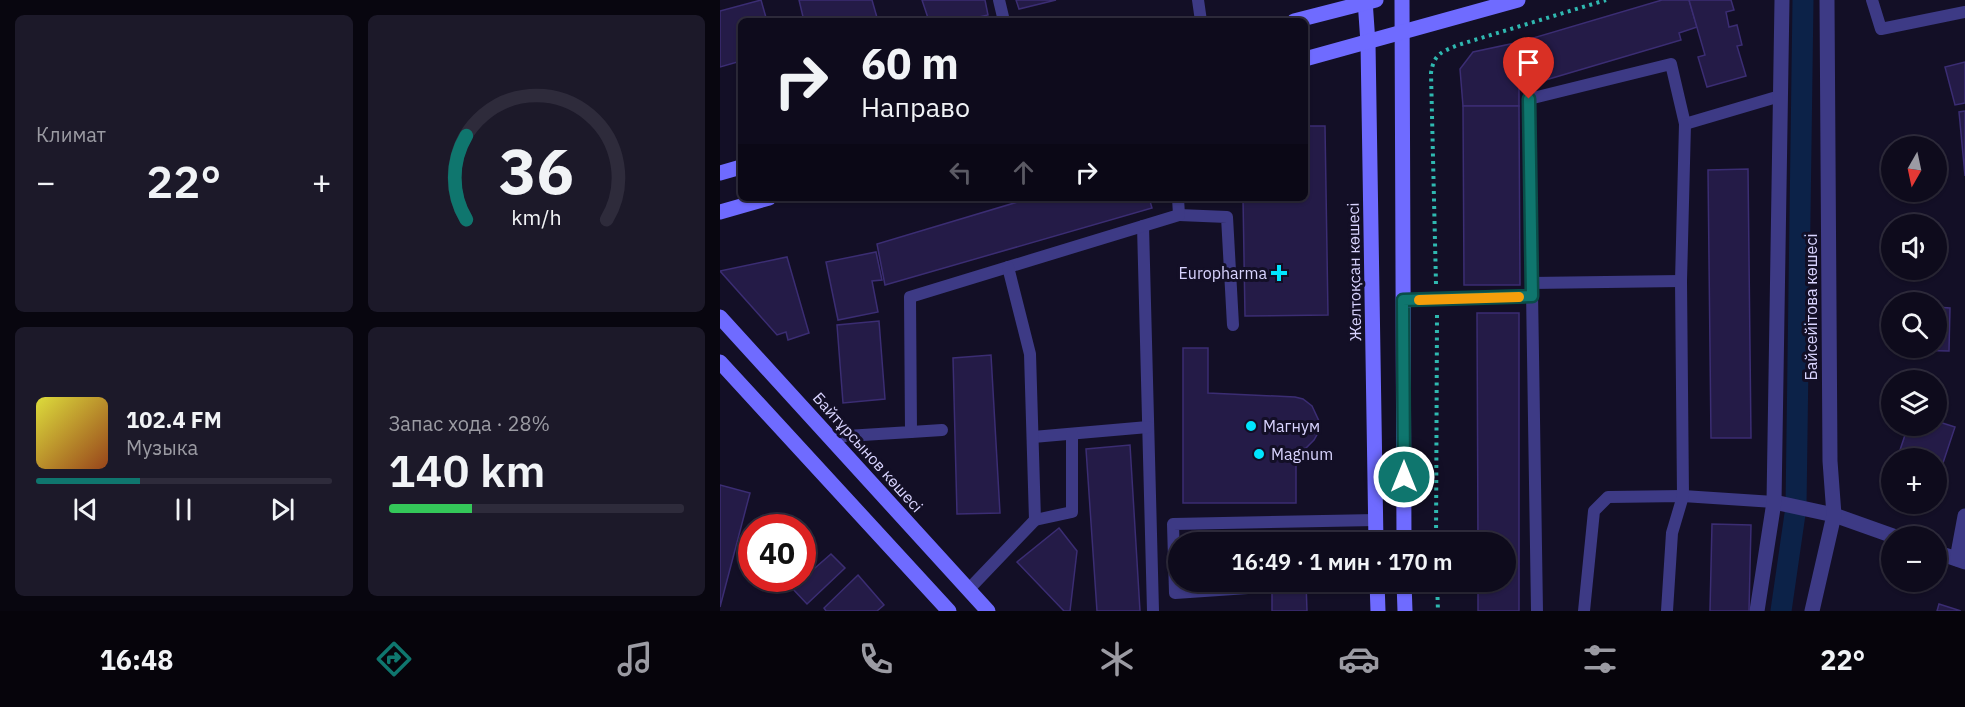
<!DOCTYPE html>
<html lang="ru">
<head>
<meta charset="utf-8">
<style>
	body { margin:0; font-family:"IBM Plex Sans",sans-serif; background:#1c1929; color:#f1f3f6; height:100vh; display:flex; flex-direction:column; font-size:22px; white-space:nowrap }
	* { box-sizing:border-box; margin:0 }
	p { font-size:20px; color:#9b9ba3 }
	.icon { flex:none; width:33px; height:33px; fill:none; stroke:currentColor; stroke-width:2; stroke-linecap:round; stroke-linejoin:round }
	.map { position:relative; flex:1; overflow:hidden }
	.details { display:flex; flex-direction:column; gap:15px; padding:15px; background:#08060f; width:720px }
	.details>* { flex:none }
	.hud { position:absolute; left:18px; top:18px; width:570px; height:183px; border-radius:9px; box-shadow:0 2px 4px #0004,0 0 0 2px #2e2b3b; background:#0e0b1c; color:#f1f3f6; overflow:hidden }
	.needle { width:39px; rotate:189deg }
	.controls { position:absolute; left:1161px; top:136px; display:grid; gap:12px }
	.controls a { display:grid; place-items:center; width:66px; height:66px; border-radius:50%; background:#0e0b1c; box-shadow:0 2px 4px #0004,0 0 0 2px #2e2b3b; font-size:30px }
	.speed { position:absolute; left:18px; top:514px; display:flex; gap:12px; font-size:30px; font-weight:700; text-align:center }
	.speed>* { display:grid; place-content:center; width:78px; height:78px; border-radius:50%; background:#0e0b1c; box-shadow:0 2px 4px #0004,0 0 0 2px #2e2b3b; line-height:1 }
	.speed .limit { border:9px solid #d22; background:#fff; color:#111 }
	.pin { position:absolute; display:grid; place-items:center; width:51px; height:51px; color:#fff; margin:-62px -26px; border-radius:50% 50% 50% 0; rotate:-45deg; box-shadow:0 0 6px #0007 }
	.pin .icon { rotate:45deg }
	.me { position:absolute; width:66px; margin:-33px; rotate:0deg; stroke-linejoin:round; filter:drop-shadow(0 0 4px #0008) }
	.turn { display:flex; align-items:center; gap:21px; height:126px; padding:0 24px; font-size:27px }
	.turn .icon { width:78px; height:78px; stroke-width:2.5 }
	.turn b { display:block; font-size:42px; line-height:51px }
	.lanes { display:flex; align-items:center; height:57px; padding:0 24px; background:#0003; justify-content:center; gap:30px; direction:ltr }
	.lanes .off { opacity:.35 }
	.big { font-size:45px; font-weight:600; line-height:1.1 }
	.details .widget { flex:1; display:flex; flex-direction:column; justify-content:center; gap:9px; min-width:0; padding:0 21px; border-radius:9px; background:#1c1929 }
	.details .dial { align-items:center; gap:0 }
	.dial svg { height:156px; overflow:visible; fill:none; stroke:#2e2b3b; stroke-width:7; stroke-linecap:round; text-anchor:middle }
	.dial text { fill:#f1f3f6; stroke:none }
	.song { display:flex; align-items:center; gap:18px }
	.cover { width:72px; height:72px; border-radius:9px; background:linear-gradient(135deg,hsl(60 70% 55%),hsl(20 70% 35%)) }
	.played { height:6px; border-radius:3px; background:linear-gradient(90deg,#0f766e 35%,#2e2b3b 35%) }
	.keys { display:flex; justify-content:space-around; direction:ltr }
	.heat { display:flex; justify-content:space-between; align-items:center; font-size:33px; direction:ltr }
	.charge { height:9px; border-radius:4px; background:linear-gradient(90deg,#34c759 28%,#2e2b3b 0) }
	.details .tiles { flex:1; display:grid; gap:15px; grid-template-columns:repeat(2,1fr) }
	.trip { position:absolute; left:448px; top:532px; width:348px; height:60px; border-radius:30px; background:#0e0b1c; box-shadow:0 2px 4px #0004,0 0 0 2px #2e2b3b; font-weight:600; line-height:60px; text-align:center }
	.menu { display:flex; height:96px; justify-content:space-around; align-items:center; background:#06040b; color:#9b9ba3 }
	.menu .icon { width:42px; height:42px }
	.menu .selected { color:#0f766e }
	.menu b { font-size:27px; color:#f1f3f6 }
	main { display:flex; flex:1; min-height:0 }
	.map>svg:first-child { display:block }
</style>
</head>
<body>
<main>
<section class="details">
<div class="tiles">
<div class="widget"><p>Климат</p>
<div class="heat"><a>−</a><b class="big">22°</b><a>+</a></div>
</div>
<div class="widget dial"><svg viewBox="0 0 100 80">
<path d="M14 69A42 42 0 1 1 86 69"/>
<path d="M14 69A42 42 0 0 1 14 26" stroke="#0f766e"/>
<text x="50" y="56" font-size="32" font-weight="700">36</text>
<text x="50" y="72" font-size="11">km/h</text>
</svg></div>
<div class="widget">
<div class="song"><i class="cover"></i><div><b>102.4 FM</b><p>Музыка</p></div></div>
<div class="played"></div>
<div class="keys"><svg class="icon" aria-label="previous" viewBox="0 0 24 24"><path d="M18 5L8 12l10 7zM5 5v14"/></svg><svg class="icon" aria-label="pause" viewBox="0 0 24 24"><path d="M8 5v14M16 5v14"/></svg><svg class="icon" aria-label="next" viewBox="0 0 24 24"><path d="M6 5l10 7-10 7zM19 5v14"/></svg></div>
</div>
<div class="widget"><p>Запас хода · 28%</p><b class="big">140 km</b><div class="charge"></div></div>
</div>
</section>
<div class="map">
<svg width="1245" height="611" viewBox="0 0 1245 611">
	<rect width="100%" height="100%" fill="#130f26"/>
	<g fill="none" stroke-linecap="round" stroke-linejoin="round">
		<polyline stroke="#0c2248" stroke-width="21" points="1061,611 1076,507 1083,0"/>
	</g>
	<g fill="#241b47" stroke="#3b2d73" stroke-width="1.5">
		<polygon points="41,0 47,21 21,21 21,61 0,67 0,11"/>
		<polygon points="79,0 152,0 158,21 84,21"/>
		<polygon points="202,0 265,0 268,15 241,21 209,21"/>
		<polygon points="296,0 336,0 299,9"/>
		<polygon points="942,0 969,0 977,27 959,33 961,40 812,84 800,42"/>
		<polygon points="969,0 1011,0 1014,10 1006,12 1009,27 1017,25 1022,45 1017,46 1026,76 987,87 978,57 985,55"/>
		<polygon points="800,42 812,84 799,87 799,106 743,106 740,69 753,52"/>
		<polygon points="1245,62 1245,103 1235,105 1225,67"/>
		<polygon points="743,106 799,106 800,285 744,285"/>
		<polygon points="1245,111 1245,176 1239,112"/>
		<polygon points="585,126 605,126 608,315 525,316 523,198 585,198"/>
		<polygon points="1028,169 1031,438 991,438 988,170"/>
		<polygon points="311,198 429,198 432,208 165,285 157,244"/>
		<polygon points="156,252 162,280 152,281 158,312 118,320 106,262"/>
		<polygon points="67,257 89,333 68,340 66,332 57,335 0,271"/>
		<polygon points="1216,307 1230,308 1229,351 1186,350 1186,348 1216,348"/>
		<polygon points="757,313 799,313 799,611 758,611 758,582 786,582 786,543 758,543"/>
		<polygon points="159,321 165,399 123,403 117,325"/>
		<polygon points="463,348 488,348 488,393 575,397 583,399 592,406 599,421 599,431 594,440 586,448 576,451 576,503 463,503"/>
		<polygon points="271,355 280,513 237,514 233,358"/>
		<polygon points="1216,421 1235,427 1216,484 1216,459 1177,459 1188,426 1216,426"/>
		<polygon points="410,445 420,611 377,611 366,449"/>
		<polygon points="0,485 30,493 0,607"/>
		<polygon points="992,524 1031,525 1029,611 990,611"/>
		<polygon points="339,528 357,551 350,611 344,611 297,562"/>
		<polygon points="111,554 125,568 87,604 72,588"/>
		<polygon points="138,575 164,605 157,611 106,611 104,608"/>
		<polygon points="552,582 586,582 587,611 552,611"/>
		<polygon points="1219,604 1241,611 1217,611"/>
	</g>
	<g fill="none" stroke-linecap="round" stroke-linejoin="round">
		<g stroke="#2fb8b0" stroke-width="4" stroke-dasharray="3 4.5" stroke-linecap="butt">
			<path d="M716,284L711,73C714,54 721,52 738,45L886,0"/>
			<polyline points="716,543 717,313"/>
			<polyline points="717,582 718,611"/>
		</g>
		<g stroke="#3d3a85" stroke-width="12">
			<polyline points="279,0 284,21"/>
			<polyline points="478,0 481,21"/>
			<polyline points="1152,0 1161,29 1245,12"/>
			<polyline points="459,215 507,217 513,325"/>
			<polyline points="423,226 433,611"/>
			<polyline points="811,283 961,281"/>
			<polyline points="683,300 812,296"/>
			<polyline points="191,432 222,430"/>
			<polyline points="110,437 191,432 190,297 459,215 458,198"/>
			<polyline points="313,437 428,427"/>
			<polyline points="315,520 352,512 352,434"/>
			<polyline points="528,588 455,593 453,524 656,520"/>
			<polyline points="249,589 315,520 310,354 288,267"/>
			<polyline points="817,611 809,99 951,64 965,124 1060,96"/>
			<polyline points="864,611 874,511 888,497 963,496 1054,502"/>
			<polyline points="947,611 952,533 963,496 961,281 965,124"/>
		</g>
		<g stroke="#3d3a85" stroke-width="15">
			<polyline points="1054,502 1114,515 1176,537"/>
			<polyline points="1216,552 1245,562"/>
			<polyline points="1237,559 1245,516"/>
			<polyline points="1037,611 1054,502 1062,0"/>
			<polyline points="1092,611 1114,515 1110,461 1107,0"/>
		</g>
		<g stroke="#6f6bff" stroke-width="15">
			<polyline points="645,0 648,43 656,543"/>
			<polyline points="682,0 684,543"/>
			<polyline points="574,21 656,0"/>
			<polyline points="585,59 798,0"/>
			<polyline points="0,173 21,167"/>
			<polyline points="0,212 49,198"/>
			<polyline points="0,317 268,611"/>
			<polyline points="0,362 229,611"/>
			<polyline points="657,582 658,611"/>
			<polyline points="684,582 685,611"/>
		</g>
	</g>
	<g fill="none" stroke-linecap="round" stroke-linejoin="round">
		<defs>
			<polyline id="route" points="684,477 683,300 812,296 809,99"/>
		</defs>
		<use href="#route" stroke="#0a4d48" stroke-width="15"/>
		<use href="#route" stroke="#0f766e" stroke-width="10"/>
		<polyline stroke="#f59e0b" stroke-width="10" points="699,300 799,297"/>
	</g>
	<g fill="#00e5ff" stroke="#130f26" stroke-width="2">
		<path d="M556 264h6v6h6v6h-6v6h-6v-6h-6v-6h6z"/>
		<circle cx="531" cy="426" r="6"/>
		<circle cx="539" cy="454" r="6"/>
	</g>
	<g text-anchor="middle" dominant-baseline="central" stroke-width="6" stroke-linejoin="round" paint-order="stroke">
		<g font-size="16" fill="#d9d4ff" stroke="#130f26">
			<text transform="translate(634 272) rotate(-91)">Желтоқсан көшесі</text>
			<text transform="translate(1091 307) rotate(-90)">Байсейітова көшесі</text>
			<text transform="translate(148 452) rotate(48)">Байтұрсынов көшесі</text>
		</g>
		<g font-size="16" fill="#d9d4ff" stroke="#130f26" text-anchor="start">
			<text x="547" y="273" text-anchor="end">Europharma</text>
			<text x="543" y="426">Магнум</text>
			<text x="551" y="454">Magnum</text>
		</g>
	</g>
</svg>
<div class="controls">
<a><svg class="needle" viewBox="-14 -14 28 28"><path d="M0-13l5 13h-10z" fill="#e53935"/><path d="M0 13l5-13h-10z" fill="#9b9ba3"/></svg></a>
<a><svg class="icon" aria-label="sound" viewBox="0 0 24 24"><path d="M4 9h4l5-4v14l-5-4H4zM17 9q2 3 0 6"/></svg></a>
<a><svg class="icon" aria-label="search" viewBox="0 0 24 24"><circle cx="10" cy="10" r="6"/><path d="M15 15l6 6"/></svg></a>
<a><svg class="icon" aria-label="layers" viewBox="0 0 24 24"><path d="M12 4l9 5-9 5-9-5zM3 14l9 5 9-5"/></svg></a>
<a>+</a>
<a>−</a>
</div>
<div class="speed"><div class="limit">40</div></div>
<div class="pin" style="left:809px;top:99px;background:#d93025"><svg class="icon" aria-label="arrive" viewBox="0 0 24 24"><path d="M6 21V4h12l-3 4 3 4H6"/></svg></div>
<svg class="me" style="left:684px;top:477px" viewBox="-20 -20 40 40"><circle r="17" fill="#0f766e" stroke="#fff" stroke-width="3"/><path d="M0-11L8 9 0 5-8 9z" fill="#fff"/></svg>
<div class="trip">16:49 · 1 мин · 170 m</div>
<div class="hud">
<div class="turn"><svg class="icon" aria-label="right" viewBox="0 0 24 24"><path d="M7 20v-9h11M14 6l5 5-5 5"/></svg><div><b>60 m</b>Направо</div></div>
<div class="lanes"><svg class="icon off" aria-label="left" viewBox="0 0 24 24"><path d="M17 20v-9H6M10 6l-5 5 5 5"/></svg><svg class="icon off" aria-label="ahead" viewBox="0 0 24 24"><path d="M12 20V5M6 11l6-6 6 6"/></svg><svg class="icon" aria-label="right" viewBox="0 0 24 24"><path d="M7 20v-9h11M14 6l5 5-5 5"/></svg></div>
</div>
</div>
</main>
<nav class="menu">
<b>16:48</b>
<svg class="icon selected" aria-label="directions" viewBox="0 0 24 24"><path d="M12 3l9 9-9 9-9-9zM9 14v-3h6M13 9l2 2-2 2"/></svg>
<svg class="icon" aria-label="music" viewBox="0 0 24 24"><path d="M9 18V5l10-2v13"/><circle cx="6" cy="18" r="3"/><circle cx="16" cy="16" r="3"/></svg>
<svg class="icon" aria-label="phone" viewBox="0 0 24 24"><path d="M5 4h4l2 5-3 2q2 4 5 5l2-3 5 2v4C11 20 4 13 5 4z"/></svg>
<svg class="icon" aria-label="climate" viewBox="0 0 24 24"><path d="M12 3v18M4 7l16 10M4 17L20 7"/></svg>
<svg class="icon" aria-label="car" viewBox="0 0 24 24"><path d="M5 17H2v-5l4-1 3-4h7l3 4 3 1v5h-3M9 17h6M6 11h13"/><circle cx="7" cy="17" r="2"/><circle cx="17" cy="17" r="2"/></svg>
<svg class="icon" aria-label="filters" viewBox="0 0 24 24"><path d="M4 7h16M4 17h16"/><circle cx="9" cy="7" r="2"/><circle cx="15" cy="17" r="2"/></svg>
<b>22°</b>
</nav>
</body>
</html>
